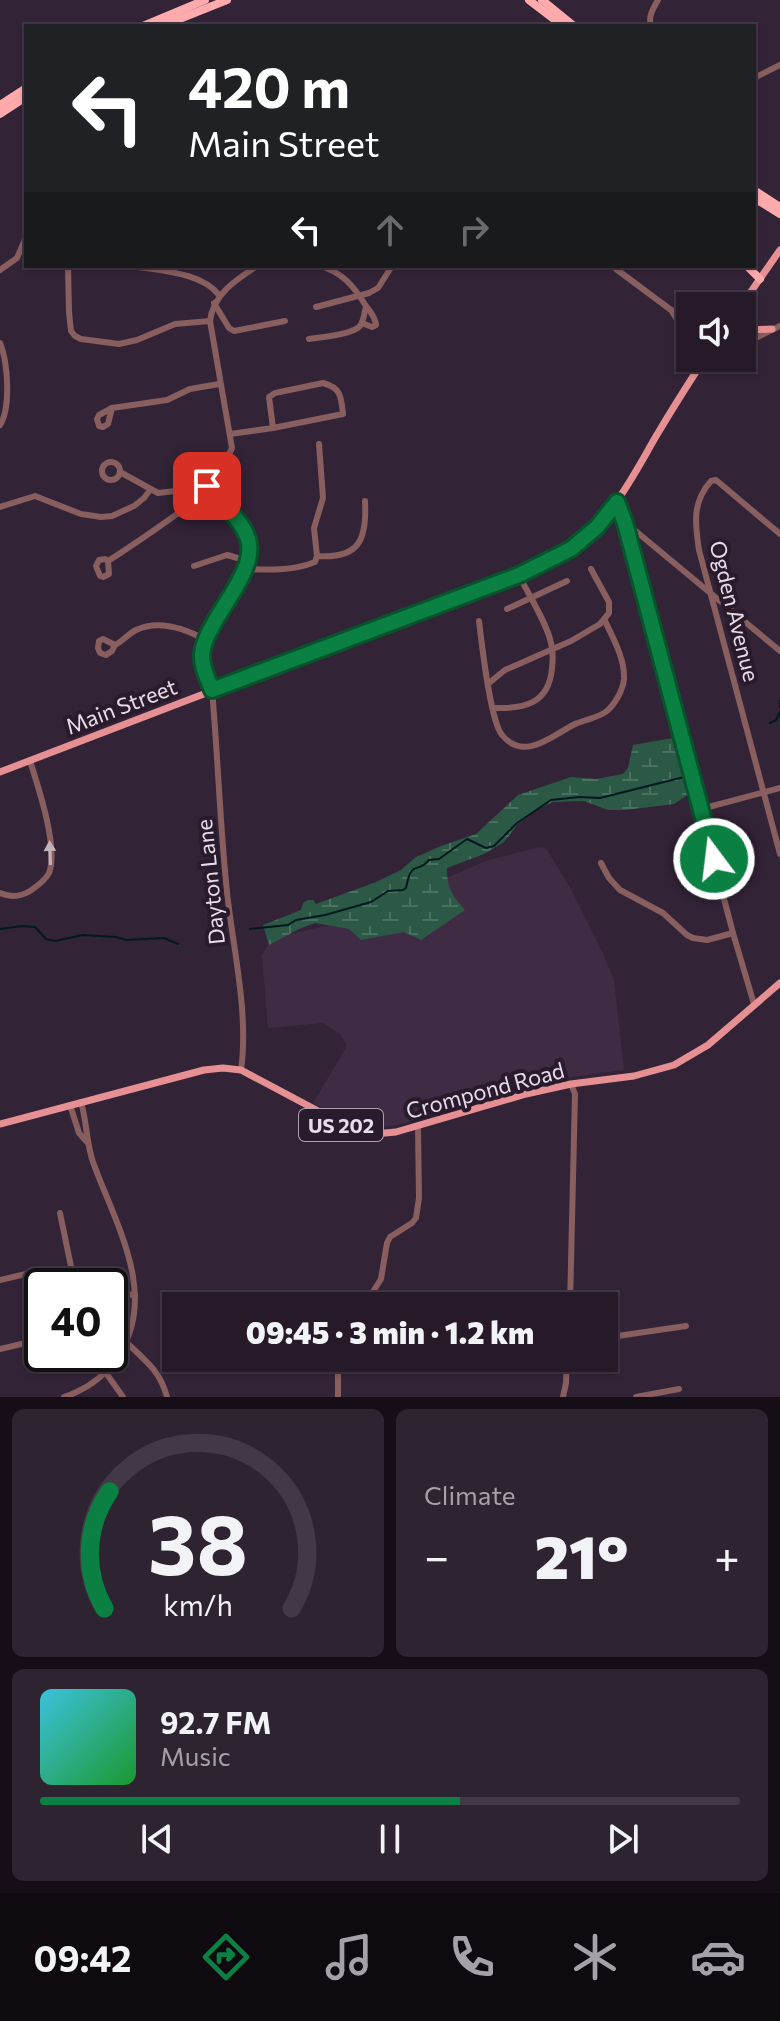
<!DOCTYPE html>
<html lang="en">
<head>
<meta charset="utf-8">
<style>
	body { margin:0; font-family:Commissioner,sans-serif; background:#2e2331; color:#f1f3f6; height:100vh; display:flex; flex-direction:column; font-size:30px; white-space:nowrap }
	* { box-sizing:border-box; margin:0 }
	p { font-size:26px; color:#a4a1a8 }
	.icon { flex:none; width:44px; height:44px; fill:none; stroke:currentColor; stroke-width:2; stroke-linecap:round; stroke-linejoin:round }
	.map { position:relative; height:1397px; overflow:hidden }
	.side { display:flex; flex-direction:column; gap:12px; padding:12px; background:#150e17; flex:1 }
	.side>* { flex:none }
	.top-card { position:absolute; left:24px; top:24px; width:732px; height:244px; border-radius:0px; box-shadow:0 2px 6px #0004,0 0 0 2px #423846; background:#202124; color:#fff; overflow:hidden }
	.fabs { position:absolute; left:676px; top:292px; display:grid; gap:16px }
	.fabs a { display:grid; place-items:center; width:80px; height:80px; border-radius:0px; background:#261a29; box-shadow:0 2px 6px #0004,0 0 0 2px #423846; font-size:40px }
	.speed { position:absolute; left:24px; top:1268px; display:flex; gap:16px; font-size:40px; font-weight:700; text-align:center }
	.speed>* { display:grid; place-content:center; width:104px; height:104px; border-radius:50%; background:#261a29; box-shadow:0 2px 6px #0004,0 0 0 2px #423846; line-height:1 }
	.speed .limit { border:4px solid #111; border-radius:12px; background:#fff; color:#111 }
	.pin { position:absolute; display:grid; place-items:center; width:68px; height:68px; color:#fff; margin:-34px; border-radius:16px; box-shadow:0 4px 12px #0006 }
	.me { position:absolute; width:88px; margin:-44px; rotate:345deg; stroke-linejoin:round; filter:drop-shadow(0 0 6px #0008) }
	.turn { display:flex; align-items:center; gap:28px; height:168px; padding:0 32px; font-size:36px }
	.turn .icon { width:104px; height:104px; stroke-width:2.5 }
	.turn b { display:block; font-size:56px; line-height:68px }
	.lanes { display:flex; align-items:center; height:76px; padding:0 32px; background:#0003; justify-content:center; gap:40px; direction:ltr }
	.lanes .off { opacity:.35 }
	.big { font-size:60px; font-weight:800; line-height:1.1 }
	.side .card { flex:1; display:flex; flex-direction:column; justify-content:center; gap:12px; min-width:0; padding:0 28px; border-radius:12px; background:#2e2331 }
	.side .dial { align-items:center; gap:0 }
	.dial svg { height:208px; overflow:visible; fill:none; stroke:#423846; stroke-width:7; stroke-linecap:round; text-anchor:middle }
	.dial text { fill:#f1f3f6; stroke:none }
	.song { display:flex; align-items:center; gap:24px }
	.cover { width:96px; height:96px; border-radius:12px; background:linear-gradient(135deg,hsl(190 70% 55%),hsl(130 70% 35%)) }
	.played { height:8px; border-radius:4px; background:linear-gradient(90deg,#0b8043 60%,#423846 60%) }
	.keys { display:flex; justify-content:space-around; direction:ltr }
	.heat { display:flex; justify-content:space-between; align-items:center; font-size:44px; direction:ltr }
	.side .tiles { flex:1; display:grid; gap:12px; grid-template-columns:1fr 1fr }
	.card:last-child { grid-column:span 2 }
	.trip { position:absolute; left:162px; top:1292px; width:456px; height:80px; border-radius:0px; background:#261a29; box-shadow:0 2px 6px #0004,0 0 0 2px #423846; font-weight:800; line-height:80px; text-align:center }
	.menu { display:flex; height:128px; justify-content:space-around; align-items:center; background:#0f0a10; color:#a4a1a8 }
	.menu .icon { width:56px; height:56px }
	.menu .selected { color:#0b8043 }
	.menu b { font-size:36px; color:#f1f3f6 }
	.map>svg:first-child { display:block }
</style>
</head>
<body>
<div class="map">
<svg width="780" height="1397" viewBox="0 0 780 1397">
	<defs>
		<pattern id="wetland-marsh" width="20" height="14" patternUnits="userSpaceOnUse" patternTransform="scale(2)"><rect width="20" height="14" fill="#2b5945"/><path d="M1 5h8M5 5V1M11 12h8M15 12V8" fill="none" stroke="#4a7060"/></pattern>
	</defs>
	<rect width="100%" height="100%" fill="#332337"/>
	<polygon fill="#3f2b44" points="539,847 546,848 572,891 602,951 614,980 624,1070 564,1078 486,1097 399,1125 376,1128 342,1120 313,1103 347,1046 340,1034 323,1023 268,1028 262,955 272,938 343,922 486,861"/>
	<path fill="url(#wetland-marsh)" d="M673,738L689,794L674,804L625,810H608L584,801L553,802L538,809L518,824L504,842L484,854L447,868C447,888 452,895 465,910L421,940L404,932L361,940L349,929L315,923L299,929L269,945L263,925L301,910L303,903L308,900H313L316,904L376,882L401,870L416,857L441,846L476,834L518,795L571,777L596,779L623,774L628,768L633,745Z"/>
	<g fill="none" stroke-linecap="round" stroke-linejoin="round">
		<g stroke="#001a20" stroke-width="2">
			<polyline points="780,701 780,707"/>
			<polyline points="770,723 776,720 780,712"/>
			<polyline points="0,929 22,926 35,927 46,939 55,941 83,935 116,937 126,940 164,938 178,944"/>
			<path d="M250,929L288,925L296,920L325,915L371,902L388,891L403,890L406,888C412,858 416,875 429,860L439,859L467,839L486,848L494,846L517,823L551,800L579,797L600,798L684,777"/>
		</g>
		<g stroke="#885e5f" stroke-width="6">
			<path d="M651,26C648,16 653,9 658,0"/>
			<polyline points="754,78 780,65"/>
			<polyline points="68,266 69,312 71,331 75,336 81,339 119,344 137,340 175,324 210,321"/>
			<path d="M133,266C160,271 201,272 219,295"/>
			<path d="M321,266C342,273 353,285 364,303C369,311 375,315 376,325L372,327L362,323"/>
			<polyline points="612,266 671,310 676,318 690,329"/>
			<polyline points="0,270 17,258 26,237"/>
			<polyline points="214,303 229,328 234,331 285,321"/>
			<polyline points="316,307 369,293 378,288 392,266"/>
			<polyline points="671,310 680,313 690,320"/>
			<path d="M309,339C321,337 352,335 360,326C364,321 364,313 366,307"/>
			<path d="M0,343C8,362 11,408 0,425"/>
			<polyline points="742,345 780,326"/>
			<path d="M323,383C341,388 341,396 343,414L273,428L269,397L275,393Z"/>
			<polyline points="112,408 167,400 190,389 219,384"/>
			<polygon points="112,408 108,424 103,427 99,426 97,419 99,415"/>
			<polyline points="230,434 273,428"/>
			<circle cx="111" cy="471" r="9"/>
			<polyline points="120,472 158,493 184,490 207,483"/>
			<path d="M207,483L209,491C222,505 242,520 248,539C259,573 205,620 202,654C201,667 208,679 212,690C218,758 220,825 227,892C233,949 249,1013 241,1070"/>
			<path d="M207,483C212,464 227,463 232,448L210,321C213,294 237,279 257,266"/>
			<polyline points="617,502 625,523 733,933 754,1004"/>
			<polyline points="0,507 35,496 81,514 101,517 112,516 134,506 144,498 150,490"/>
			<polyline points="626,523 780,651"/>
			<path d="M780,534L716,480L711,481C692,502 695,524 699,550L780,854"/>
			<polyline points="317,556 314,528 323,498 319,444"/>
			<polygon points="105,559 108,561 109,574 103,577 100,576 96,566 99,560"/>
			<path d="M108,561C143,539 176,515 209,491"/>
			<polyline points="194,566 227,555 248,561"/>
			<path d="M244,569C268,570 293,571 315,562L317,556C360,559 367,539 365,501"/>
			<polyline points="507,609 567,581"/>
			<path d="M479,621C482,645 490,720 502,735C524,762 552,736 573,725C584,720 598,718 607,711C615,704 623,690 624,679C625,659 613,638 605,621"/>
			<polygon points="103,639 115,645 112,651 106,655 100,653 98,648 99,641"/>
			<path d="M115,645C123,641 128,634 136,630C159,619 186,629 206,640"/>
			<polyline points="489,683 505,670 571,641 600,624 609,613 609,602 591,569"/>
			<path d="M493,708C524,709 549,704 552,668C553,660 553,651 551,643C547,623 528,594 519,575"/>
			<polyline points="701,809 780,788"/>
			<polyline points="601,863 609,878 620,890 663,913 687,935 693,938 707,940 733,933"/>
			<path d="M0,893C11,898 20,897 30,891C37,886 45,881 49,873C59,849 38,786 30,761"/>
			<polyline points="70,1105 79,1133 87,1142"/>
			<polyline points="60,1213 75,1286"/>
			<polyline points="0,1280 34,1272"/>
			<polyline points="110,1293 135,1295"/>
			<polyline points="364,1306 381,1279 387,1243 390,1237 412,1223 416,1218 419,1198 418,1127"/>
			<polyline points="570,1306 575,1094 571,1084"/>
			<polyline points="604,1338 686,1326"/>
			<path d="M127,1343C146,1361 160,1371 167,1397"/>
			<polyline points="0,1349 42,1339"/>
			<polyline points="338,1358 338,1397"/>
			<polyline points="106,1373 123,1397"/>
			<path d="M64,1397C88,1389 107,1375 120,1353C158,1292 114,1221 93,1162C86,1142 87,1122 81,1102"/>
			<polyline points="563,1397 566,1383 567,1358"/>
			<polyline points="636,1397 679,1389"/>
		</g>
		<g stroke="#e69094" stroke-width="7">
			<polyline points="741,306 780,250"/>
			<polyline points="742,326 750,330 772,329"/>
			<path d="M0,772L235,682L473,593L558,557C607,528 628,485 655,438C671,411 688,384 705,358"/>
			<polyline points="0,1124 204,1070 223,1068 241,1070 352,1129 374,1134 396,1132 526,1094 571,1084 634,1076 674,1065 708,1045 780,983"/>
		</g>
		<g stroke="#ffabae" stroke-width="8">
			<polyline points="529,0 563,26"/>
			<polyline points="542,0 574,26"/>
			<polyline points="143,26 205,0"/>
			<polyline points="162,26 227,0"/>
			<polyline points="0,105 26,88"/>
			<polyline points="0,114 26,97"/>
			<polyline points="754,190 780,207"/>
			<polyline points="754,198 780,214"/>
			<polyline points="747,266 760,279"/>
		</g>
	</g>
	<defs><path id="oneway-solid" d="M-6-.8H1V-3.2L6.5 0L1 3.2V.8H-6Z" transform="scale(2)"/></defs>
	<use fill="#c6b1b9" href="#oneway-solid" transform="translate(50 853) rotate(-92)"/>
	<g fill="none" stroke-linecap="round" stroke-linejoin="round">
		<defs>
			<path id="route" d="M207,486L209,491C223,505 242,520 248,539C259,573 205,620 202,654C201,667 208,679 212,690L519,575L571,549L597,527L617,502L625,523L714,859"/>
		</defs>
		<use href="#route" stroke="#07532c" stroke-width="20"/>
		<use href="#route" stroke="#0b8043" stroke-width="14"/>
	</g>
	<g text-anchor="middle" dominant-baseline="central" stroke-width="8" stroke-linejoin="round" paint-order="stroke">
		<rect fill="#291a2c" stroke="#aea2b1" stroke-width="2" x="299" y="1109" width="84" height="32" rx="6"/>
		<g font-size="20" font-weight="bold" fill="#e7ddea">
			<text x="341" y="1125">US 202</text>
		</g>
		<g font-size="22" fill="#e7ddea" stroke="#291a2c">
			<text transform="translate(735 611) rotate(76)">Ogden Avenue</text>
			<text transform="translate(121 706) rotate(-21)">Main Street</text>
			<text transform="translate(210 882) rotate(-96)">Dayton Lane</text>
			<text transform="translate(485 1090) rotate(-15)">Crompond Road</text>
		</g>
	</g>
</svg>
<div class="fabs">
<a><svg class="icon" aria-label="sound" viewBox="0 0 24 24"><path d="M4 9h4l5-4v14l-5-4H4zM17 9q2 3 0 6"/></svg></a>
</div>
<div class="speed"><div class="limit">40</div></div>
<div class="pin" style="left:207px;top:486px;background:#d93025"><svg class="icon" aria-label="arrive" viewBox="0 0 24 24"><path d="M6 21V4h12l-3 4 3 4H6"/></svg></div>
<svg class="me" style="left:714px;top:859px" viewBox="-20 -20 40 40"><circle r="17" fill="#0b8043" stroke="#fff" stroke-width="3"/><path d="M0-11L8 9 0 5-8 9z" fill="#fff"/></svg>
<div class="trip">09:45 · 3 min · 1.2 km</div>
<div class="top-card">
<div class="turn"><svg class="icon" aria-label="left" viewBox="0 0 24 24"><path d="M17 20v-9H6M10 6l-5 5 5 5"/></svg><div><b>420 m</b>Main Street</div></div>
<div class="lanes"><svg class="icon" aria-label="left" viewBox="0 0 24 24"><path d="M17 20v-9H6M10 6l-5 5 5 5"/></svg><svg class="icon off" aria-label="ahead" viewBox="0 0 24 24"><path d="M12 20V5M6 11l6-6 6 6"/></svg><svg class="icon off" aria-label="right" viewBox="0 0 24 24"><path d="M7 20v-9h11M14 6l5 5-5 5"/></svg></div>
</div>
</div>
<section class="side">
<div class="tiles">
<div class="card dial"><svg viewBox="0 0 100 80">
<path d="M14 69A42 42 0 1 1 86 69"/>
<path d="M14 69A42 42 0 0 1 16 24" stroke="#0b8043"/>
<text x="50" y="56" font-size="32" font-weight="700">38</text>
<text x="50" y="72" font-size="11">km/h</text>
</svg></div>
<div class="card"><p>Climate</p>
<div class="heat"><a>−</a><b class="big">21°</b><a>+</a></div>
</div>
<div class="card">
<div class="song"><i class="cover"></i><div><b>92.7 FM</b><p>Music</p></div></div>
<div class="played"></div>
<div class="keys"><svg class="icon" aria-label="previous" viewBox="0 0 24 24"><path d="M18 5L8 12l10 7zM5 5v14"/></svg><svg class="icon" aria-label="pause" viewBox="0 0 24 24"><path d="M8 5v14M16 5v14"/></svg><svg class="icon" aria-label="next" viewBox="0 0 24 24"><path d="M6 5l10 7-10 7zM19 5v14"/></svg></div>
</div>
</div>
</section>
<nav class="menu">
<b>09:42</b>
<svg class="icon selected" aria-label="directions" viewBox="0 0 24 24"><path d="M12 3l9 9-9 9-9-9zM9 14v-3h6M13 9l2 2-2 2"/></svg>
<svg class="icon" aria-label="music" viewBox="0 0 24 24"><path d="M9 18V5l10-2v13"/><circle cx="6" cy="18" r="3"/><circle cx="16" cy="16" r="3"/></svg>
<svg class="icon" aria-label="phone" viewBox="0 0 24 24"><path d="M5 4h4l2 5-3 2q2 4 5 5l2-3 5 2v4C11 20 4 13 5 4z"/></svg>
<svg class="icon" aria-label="climate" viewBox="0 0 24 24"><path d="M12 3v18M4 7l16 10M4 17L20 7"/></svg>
<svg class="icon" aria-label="car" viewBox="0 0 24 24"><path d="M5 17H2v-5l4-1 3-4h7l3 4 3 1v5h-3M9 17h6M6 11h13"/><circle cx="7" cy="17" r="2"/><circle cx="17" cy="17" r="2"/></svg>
</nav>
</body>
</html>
